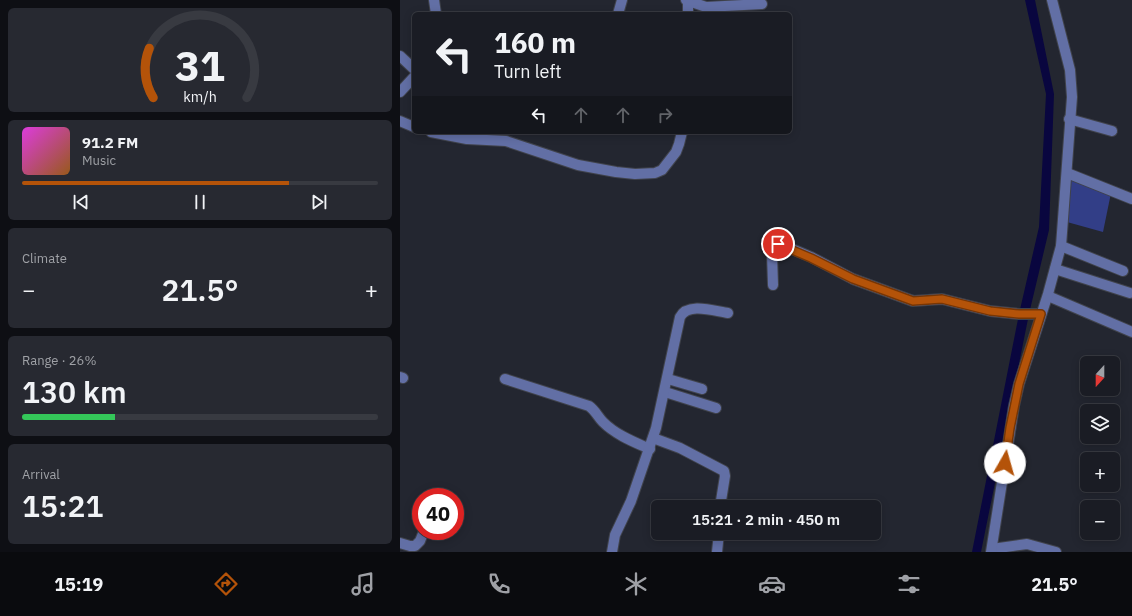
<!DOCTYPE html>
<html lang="en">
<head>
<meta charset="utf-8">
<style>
	body { margin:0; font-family:"IBM Plex Sans",sans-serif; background:#272931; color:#f1f3f6; height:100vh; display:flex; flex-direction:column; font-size:15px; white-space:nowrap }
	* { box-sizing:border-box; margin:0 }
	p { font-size:13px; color:#9fa1a6 }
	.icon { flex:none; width:22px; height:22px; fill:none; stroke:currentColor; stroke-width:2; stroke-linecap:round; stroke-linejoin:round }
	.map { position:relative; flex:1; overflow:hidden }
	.drawer { display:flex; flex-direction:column; gap:8px; padding:8px; background:#0e0f14; width:400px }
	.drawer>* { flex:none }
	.top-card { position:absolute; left:12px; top:12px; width:380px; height:122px; border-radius:6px; box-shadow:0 2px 10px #0003,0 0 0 1px #383a41; background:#1a1c24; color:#f1f3f6; overflow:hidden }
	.needle { width:26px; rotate:201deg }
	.tools { position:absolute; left:680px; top:356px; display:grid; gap:8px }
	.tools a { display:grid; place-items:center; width:40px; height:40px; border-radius:6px; background:#1a1c24; box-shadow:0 2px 10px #0003,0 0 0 1px #383a41; font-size:20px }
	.speed { position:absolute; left:12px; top:488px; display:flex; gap:8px; font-size:20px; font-weight:700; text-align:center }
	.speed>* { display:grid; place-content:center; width:52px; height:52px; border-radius:50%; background:#1a1c24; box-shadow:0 2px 10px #0003,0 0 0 1px #383a41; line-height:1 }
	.speed .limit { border:6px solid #d22; background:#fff; color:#111 }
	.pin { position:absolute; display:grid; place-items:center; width:34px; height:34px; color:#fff; margin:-17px; border:2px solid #fff; border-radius:50%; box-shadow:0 1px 4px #0007 }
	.me { position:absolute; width:44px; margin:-22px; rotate:7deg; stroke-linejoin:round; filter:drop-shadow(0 0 3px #0008) }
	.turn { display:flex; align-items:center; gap:14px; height:84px; padding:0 16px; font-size:18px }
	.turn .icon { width:52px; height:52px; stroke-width:2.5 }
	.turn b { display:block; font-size:28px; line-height:34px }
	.lanes { display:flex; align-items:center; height:38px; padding:0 16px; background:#0003; justify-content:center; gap:20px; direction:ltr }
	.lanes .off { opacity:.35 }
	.big { font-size:30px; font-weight:600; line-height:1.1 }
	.drawer .card { flex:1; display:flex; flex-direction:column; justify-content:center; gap:6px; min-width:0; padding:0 14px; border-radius:6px; background:#272931 }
	.drawer .dial { align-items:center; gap:0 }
	.dial svg { height:104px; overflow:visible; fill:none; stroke:#383a41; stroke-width:7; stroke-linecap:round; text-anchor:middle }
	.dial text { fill:#f1f3f6; stroke:none }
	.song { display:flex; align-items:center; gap:12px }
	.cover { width:48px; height:48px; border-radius:6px; background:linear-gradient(135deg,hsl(300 70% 55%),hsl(30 70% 35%)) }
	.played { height:4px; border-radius:2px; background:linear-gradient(90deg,#b45309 75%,#383a41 75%) }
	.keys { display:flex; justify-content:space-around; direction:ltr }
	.heat { display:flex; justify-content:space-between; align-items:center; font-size:22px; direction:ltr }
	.charge { height:6px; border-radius:3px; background:linear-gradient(90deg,#34c759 26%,#383a41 0) }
	.trip { position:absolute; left:251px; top:500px; width:230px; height:40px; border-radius:6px; background:#1a1c24; box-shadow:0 2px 10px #0003,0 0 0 1px #383a41; font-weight:600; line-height:40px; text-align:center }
	.tab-bar { display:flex; height:64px; justify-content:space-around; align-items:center; background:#0a0b0e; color:#9fa1a6 }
	.tab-bar .icon { width:28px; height:28px }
	.tab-bar .active { color:#b45309 }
	.tab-bar b { font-size:18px; color:#f1f3f6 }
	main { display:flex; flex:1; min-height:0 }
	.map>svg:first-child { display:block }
</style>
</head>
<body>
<main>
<section class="drawer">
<div class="card dial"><svg viewBox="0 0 100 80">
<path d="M14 69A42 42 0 1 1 86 69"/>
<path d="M14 69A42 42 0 0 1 11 31" stroke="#b45309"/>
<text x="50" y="56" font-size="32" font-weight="700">31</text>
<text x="50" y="72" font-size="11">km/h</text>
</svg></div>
<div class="card">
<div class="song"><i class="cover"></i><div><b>91.2 FM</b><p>Music</p></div></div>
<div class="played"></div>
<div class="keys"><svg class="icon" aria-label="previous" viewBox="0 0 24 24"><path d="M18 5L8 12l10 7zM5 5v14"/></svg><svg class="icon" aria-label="pause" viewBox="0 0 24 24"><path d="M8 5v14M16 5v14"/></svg><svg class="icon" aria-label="next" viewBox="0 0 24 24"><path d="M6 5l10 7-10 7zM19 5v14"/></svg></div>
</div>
<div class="card"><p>Climate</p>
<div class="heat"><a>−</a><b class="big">21.5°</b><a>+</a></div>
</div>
<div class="card"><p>Range · 26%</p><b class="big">130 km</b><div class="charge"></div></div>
<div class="card"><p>Arrival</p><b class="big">15:21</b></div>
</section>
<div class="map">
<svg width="732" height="552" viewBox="0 0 732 552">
	<rect width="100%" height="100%" fill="#232630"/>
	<polygon fill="#323e87" points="671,180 690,185 711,193 703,232 667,222"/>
	<polygon fill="#09063f" points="625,0 635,0 654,94 649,230 629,314 581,552 572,552 619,314 639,227 646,94"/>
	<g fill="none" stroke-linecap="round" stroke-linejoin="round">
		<defs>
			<g id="minor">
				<polyline points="34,0 36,14"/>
				<polyline points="286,0 306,7 362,4"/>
				<polyline points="218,14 222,0"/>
				<polyline points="288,14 288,1"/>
				<polyline points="0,56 14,69"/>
				<polyline points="0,92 14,77"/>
				<polyline points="669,119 712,131"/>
				<polyline points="0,121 14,127"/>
				<polyline points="31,132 67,139 106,141 178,165 216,172 235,174 255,173 262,170 276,152 279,144 282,132"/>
				<polyline points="667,173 732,199"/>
				<polyline points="661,246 723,271"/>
				<polyline points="655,269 730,293"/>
				<polyline points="373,285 372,254 372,249 375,244 378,243 411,257 453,279 513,301 542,299 590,311 619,314 641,314"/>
				<polyline points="648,296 732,332"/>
				<polyline points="0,377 3,378"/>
				<path d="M105,379L189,406C195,410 198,417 203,422C216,435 234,442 250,449"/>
				<polyline points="268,379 302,389"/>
				<polyline points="265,392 316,408"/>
				<polyline points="253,438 280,448 324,471 325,476 320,507"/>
				<polyline points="0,543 10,546 15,546 20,541 24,531"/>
				<polyline points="592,549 627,544 656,552"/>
				<path d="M212,552L215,535L231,501L256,428L280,317C288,302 314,311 328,313"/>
				<polyline points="317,552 319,533"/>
				<polyline points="591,552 614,406 619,384 648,294 661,246 672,97 670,70 652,0"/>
			</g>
		</defs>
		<use href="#minor" stroke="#40434c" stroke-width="12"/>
		<use href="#minor" stroke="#626fa5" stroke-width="10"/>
	</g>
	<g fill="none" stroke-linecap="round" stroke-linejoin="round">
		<defs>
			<polyline id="route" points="378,244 411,258 453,279 513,301 542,299 590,311 619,314 641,314 619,384 610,428 605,463"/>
		</defs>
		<use href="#route" stroke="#753606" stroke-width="10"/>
		<use href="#route" stroke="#b45309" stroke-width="7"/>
	</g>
</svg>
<div class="tools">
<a><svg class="needle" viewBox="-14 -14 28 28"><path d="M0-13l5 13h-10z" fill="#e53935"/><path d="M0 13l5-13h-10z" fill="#9fa1a6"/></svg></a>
<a><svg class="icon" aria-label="layers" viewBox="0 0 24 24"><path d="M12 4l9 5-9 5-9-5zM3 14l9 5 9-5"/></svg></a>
<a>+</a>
<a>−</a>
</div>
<div class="speed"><div class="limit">40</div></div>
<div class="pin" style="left:378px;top:244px;background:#d93025"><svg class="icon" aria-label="arrive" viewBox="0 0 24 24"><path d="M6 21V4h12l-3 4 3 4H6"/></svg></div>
<svg class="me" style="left:605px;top:463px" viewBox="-20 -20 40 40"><circle r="19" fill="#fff"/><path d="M0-13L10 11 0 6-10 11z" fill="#b45309"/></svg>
<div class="trip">15:21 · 2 min · 450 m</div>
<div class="top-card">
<div class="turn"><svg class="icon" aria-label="left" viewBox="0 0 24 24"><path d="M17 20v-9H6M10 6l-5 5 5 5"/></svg><div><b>160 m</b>Turn left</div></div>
<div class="lanes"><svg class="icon" aria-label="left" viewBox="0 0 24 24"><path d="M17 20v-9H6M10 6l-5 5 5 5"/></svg><svg class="icon off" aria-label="ahead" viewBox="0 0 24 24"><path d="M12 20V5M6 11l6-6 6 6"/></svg><svg class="icon off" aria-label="ahead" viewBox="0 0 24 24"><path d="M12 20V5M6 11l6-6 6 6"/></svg><svg class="icon off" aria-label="right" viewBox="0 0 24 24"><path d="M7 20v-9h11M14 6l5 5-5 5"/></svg></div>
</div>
</div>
</main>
<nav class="tab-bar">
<b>15:19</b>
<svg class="icon active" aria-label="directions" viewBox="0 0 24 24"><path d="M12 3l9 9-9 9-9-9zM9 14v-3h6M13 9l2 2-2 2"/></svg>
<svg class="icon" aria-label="music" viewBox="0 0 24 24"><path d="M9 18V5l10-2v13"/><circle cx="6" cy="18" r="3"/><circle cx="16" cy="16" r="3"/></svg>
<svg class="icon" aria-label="phone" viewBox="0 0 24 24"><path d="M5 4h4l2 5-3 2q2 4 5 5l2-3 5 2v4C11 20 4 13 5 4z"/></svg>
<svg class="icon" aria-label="climate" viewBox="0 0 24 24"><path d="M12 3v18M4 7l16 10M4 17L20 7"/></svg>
<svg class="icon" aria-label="car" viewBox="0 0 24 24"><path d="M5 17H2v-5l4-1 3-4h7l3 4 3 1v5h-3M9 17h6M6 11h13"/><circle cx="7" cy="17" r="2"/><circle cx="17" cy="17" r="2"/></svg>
<svg class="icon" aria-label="filters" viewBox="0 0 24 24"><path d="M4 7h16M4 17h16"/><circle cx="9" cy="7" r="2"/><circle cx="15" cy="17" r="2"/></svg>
<b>21.5°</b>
</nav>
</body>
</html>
